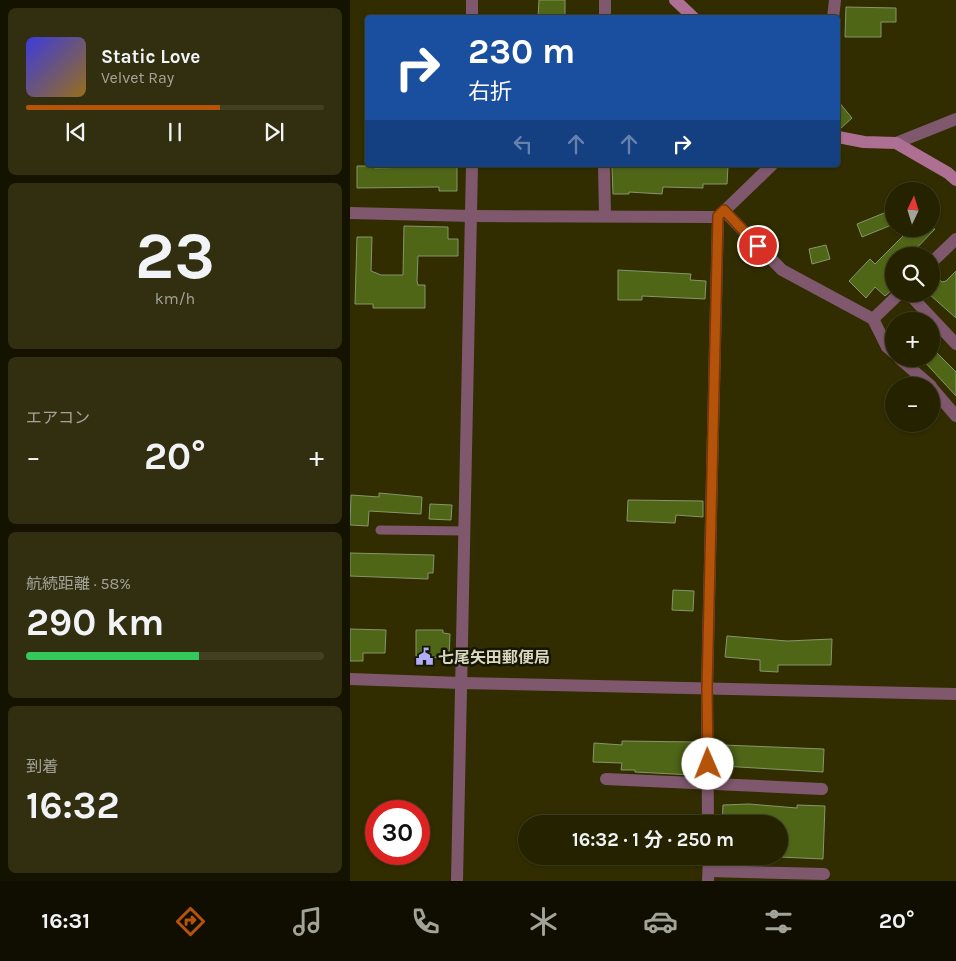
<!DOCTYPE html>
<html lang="ja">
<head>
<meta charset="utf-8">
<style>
	body { margin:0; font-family:Karla,"Noto Sans JP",sans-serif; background:#312f0f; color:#f1f3f6; height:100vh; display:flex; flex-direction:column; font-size:19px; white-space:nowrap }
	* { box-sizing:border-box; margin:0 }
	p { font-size:16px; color:#a3a499 }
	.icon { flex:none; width:28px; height:28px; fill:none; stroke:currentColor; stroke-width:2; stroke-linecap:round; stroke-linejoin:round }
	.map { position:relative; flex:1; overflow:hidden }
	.details { display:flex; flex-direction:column; gap:8px; padding:8px; background:#141300; width:350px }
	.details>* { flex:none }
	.top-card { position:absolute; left:15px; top:15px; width:475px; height:152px; border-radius:5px; box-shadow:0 1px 4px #0004,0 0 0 1px #423f22; background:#1a4fa0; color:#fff; overflow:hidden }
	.needle { width:32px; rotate:4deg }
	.buttons { position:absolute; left:535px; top:182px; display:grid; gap:10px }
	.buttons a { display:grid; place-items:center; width:55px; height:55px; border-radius:50%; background:#252200; box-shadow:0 1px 4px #0004,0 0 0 1px #423f22; font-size:25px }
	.speed { position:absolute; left:15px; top:800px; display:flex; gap:10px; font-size:25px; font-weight:700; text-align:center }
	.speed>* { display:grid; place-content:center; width:65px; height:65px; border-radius:50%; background:#252200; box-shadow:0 1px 4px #0004,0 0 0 1px #423f22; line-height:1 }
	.speed .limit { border:8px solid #d22; background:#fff; color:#111 }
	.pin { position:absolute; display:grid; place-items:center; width:42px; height:42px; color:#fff; margin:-21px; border:2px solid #fff; border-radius:50%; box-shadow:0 1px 5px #0007 }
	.me { position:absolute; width:55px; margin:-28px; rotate:359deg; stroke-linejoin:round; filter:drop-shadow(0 0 4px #0008) }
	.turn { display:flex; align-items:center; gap:18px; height:105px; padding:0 20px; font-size:22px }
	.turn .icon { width:65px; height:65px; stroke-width:2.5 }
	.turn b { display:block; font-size:35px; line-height:42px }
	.lanes { display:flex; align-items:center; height:48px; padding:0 20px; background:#0003; justify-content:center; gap:25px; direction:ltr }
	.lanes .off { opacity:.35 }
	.big { font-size:38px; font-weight:700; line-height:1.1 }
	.details .widget { flex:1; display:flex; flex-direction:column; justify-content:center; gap:8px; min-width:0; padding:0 18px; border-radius:8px; background:#312f0f }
	.details .dial { align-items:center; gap:0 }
	.dial b { font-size:65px; line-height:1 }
	.song { display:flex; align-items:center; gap:15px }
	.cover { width:60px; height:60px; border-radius:8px; background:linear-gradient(135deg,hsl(240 70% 55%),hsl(40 70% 35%)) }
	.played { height:5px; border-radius:2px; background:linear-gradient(90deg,#b45309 65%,#423f22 65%) }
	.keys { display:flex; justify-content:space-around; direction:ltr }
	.heat { display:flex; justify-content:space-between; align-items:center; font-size:28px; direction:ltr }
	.charge { height:8px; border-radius:4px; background:linear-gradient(90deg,#34c759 58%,#423f22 0) }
	.trip { position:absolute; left:168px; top:815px; width:270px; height:50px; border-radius:25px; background:#252200; box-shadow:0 1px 4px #0004,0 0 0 1px #423f22; font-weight:700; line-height:50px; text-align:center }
	.tab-bar { display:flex; height:80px; justify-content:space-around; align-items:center; background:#0f0e00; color:#a3a499 }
	.tab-bar .icon { width:35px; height:35px }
	.tab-bar .current { color:#b45309 }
	.tab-bar b { font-size:22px; color:#f1f3f6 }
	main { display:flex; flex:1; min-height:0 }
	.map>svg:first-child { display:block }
</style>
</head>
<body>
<main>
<section class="details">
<div class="widget">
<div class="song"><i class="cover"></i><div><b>Static Love</b><p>Velvet Ray</p></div></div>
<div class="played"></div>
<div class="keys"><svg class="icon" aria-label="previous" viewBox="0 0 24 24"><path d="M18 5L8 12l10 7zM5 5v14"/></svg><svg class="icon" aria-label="pause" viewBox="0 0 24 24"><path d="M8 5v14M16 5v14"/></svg><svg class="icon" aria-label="next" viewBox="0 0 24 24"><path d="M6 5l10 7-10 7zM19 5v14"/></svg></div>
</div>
<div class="widget dial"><b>23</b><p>km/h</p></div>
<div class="widget"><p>エアコン</p>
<div class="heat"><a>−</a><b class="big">20°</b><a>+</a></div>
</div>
<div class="widget"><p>航続距離 · 58%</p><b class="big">290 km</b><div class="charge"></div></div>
<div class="widget"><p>到着</p><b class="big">16:32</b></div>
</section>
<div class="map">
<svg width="606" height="881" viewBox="0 0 606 881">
	<rect width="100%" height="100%" fill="#312d00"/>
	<g fill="#4f6617" stroke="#86966b">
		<polygon points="189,0 215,0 215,18 188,18"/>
		<polygon points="496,7 546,8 546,22 531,22 531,37 495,37"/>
		<polygon points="488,101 502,118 490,129 488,129"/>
		<polygon points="299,165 378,166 377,184 353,184 353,188 313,187 312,194 279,192 279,194 263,194 262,167"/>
		<polygon points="7,166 25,166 25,168 107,166 107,191 89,191 89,187 7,188"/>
		<polygon points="544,209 544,224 512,237 507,224"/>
		<polygon points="54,226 98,227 98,239 108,239 108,256 68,256 67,281 68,285 75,285 75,308 23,308 23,304 5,304 7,237 22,237 21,271 31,275 53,275"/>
		<polygon points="560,229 585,229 559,256 544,256 544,288 535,296 525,287 516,298 499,281 520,259 525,264"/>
		<polygon points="476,245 480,259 462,264 459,249"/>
		<polygon points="268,270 341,274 340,280 356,281 355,299 292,296 292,300 268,300"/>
		<polygon points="606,271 606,318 579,294 590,280 592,282 596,281"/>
		<polygon points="581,347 606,372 606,396 572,359 581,359"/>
		<polygon points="29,493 72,497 71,514 19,511 18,526 0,525 1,495 29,497"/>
		<polygon points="278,500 353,501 353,517 326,515 325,523 277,521"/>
		<polygon points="80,504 102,505 101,520 79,519"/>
		<polygon points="0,553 84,555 83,573 78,573 78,579 0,576"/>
		<polygon points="323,590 344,591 343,611 322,610"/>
		<polygon points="0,629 36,630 35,653 13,653 13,661 0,661"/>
		<polygon points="66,630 93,630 93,633 100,634 99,658 66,657"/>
		<polygon points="377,636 437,641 482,639 481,665 428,665 428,672 410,671 410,660 375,657"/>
		<polygon points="272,741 344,742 343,775 285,772 285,770 271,770 272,763 243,762 244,743 272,745"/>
		<polygon points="373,745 474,749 473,772 372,766"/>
		<polygon points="399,804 447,808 447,805 475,806 473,859 429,857 429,824 372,824 373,805"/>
	</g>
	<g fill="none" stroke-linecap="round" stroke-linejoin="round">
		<polyline stroke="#7f586d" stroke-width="9" points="30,530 115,531"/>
		<g stroke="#7f586d" stroke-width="12">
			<polyline points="255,18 255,0"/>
			<polyline points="483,18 485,0"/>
			<polyline points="546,143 606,119"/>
			<polyline points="254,165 255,216"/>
			<polyline points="374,211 432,270 523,319 537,347 544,353"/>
			<polyline points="0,213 122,216 368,217"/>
			<polyline points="581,263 606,239"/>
			<polyline points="559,294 606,344"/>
			<polyline points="523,319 549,294"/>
			<polyline points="550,359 581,386"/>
			<polyline points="581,387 606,416"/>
			<polyline points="111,683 606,694"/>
			<polyline points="256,779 472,789"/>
			<polyline points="358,824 357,689 368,217 422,165"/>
			<polyline points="359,871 474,874"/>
			<polyline points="358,881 359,856"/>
		</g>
		<g stroke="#7f586d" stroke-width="12">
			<polyline points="122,18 122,0"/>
			<polyline points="0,679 111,683"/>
			<polyline points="107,881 122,165"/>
		</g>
		<g stroke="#ad6f92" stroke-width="12">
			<polyline points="325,0 344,18"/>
			<polyline points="488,137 514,142 546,143 598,173 606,180"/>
		</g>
	</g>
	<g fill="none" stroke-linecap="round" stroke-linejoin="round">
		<defs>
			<polyline id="route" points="358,764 357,689 368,216 374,210 408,246"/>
		</defs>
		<use href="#route" stroke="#753606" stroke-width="12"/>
		<use href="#route" stroke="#b45309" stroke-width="9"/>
	</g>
	<defs>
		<symbol id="civic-bare" viewBox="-9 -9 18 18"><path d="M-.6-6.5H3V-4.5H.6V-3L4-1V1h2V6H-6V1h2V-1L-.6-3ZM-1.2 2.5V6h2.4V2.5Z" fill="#b0aefa" stroke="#171504" stroke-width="2.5" paint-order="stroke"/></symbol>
	</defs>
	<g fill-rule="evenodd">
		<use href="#civic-bare" x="62" y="644" width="25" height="25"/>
	</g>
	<g text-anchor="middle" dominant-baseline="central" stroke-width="5" stroke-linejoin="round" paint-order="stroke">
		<g font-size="16" font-weight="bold" fill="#d9d8c1" stroke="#171504" text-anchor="start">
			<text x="88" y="657">七尾矢田郵便局</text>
		</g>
	</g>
</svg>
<div class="buttons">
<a><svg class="needle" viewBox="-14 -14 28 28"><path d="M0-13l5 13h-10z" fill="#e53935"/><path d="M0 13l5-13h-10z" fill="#a3a499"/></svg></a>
<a><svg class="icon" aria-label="search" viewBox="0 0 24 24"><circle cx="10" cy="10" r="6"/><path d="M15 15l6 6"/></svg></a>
<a>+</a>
<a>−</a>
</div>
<div class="speed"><div class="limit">30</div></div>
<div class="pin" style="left:408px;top:246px;background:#d93025"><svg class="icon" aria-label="arrive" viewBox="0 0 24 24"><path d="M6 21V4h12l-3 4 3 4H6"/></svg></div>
<svg class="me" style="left:358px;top:764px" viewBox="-20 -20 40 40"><circle r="19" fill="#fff"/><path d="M0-13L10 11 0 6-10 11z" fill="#b45309"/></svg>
<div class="trip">16:32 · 1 分 · 250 m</div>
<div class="top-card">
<div class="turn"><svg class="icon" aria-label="right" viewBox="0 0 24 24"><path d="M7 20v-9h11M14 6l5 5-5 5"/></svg><div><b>230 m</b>右折</div></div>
<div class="lanes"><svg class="icon off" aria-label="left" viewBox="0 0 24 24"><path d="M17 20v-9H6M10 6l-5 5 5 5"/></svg><svg class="icon off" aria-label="ahead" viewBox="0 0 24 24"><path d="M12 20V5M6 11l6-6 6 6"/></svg><svg class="icon off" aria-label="ahead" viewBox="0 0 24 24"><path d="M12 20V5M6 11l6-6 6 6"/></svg><svg class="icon" aria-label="right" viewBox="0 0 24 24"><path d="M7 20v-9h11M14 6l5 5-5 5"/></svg></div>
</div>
</div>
</main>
<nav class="tab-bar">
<b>16:31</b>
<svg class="icon current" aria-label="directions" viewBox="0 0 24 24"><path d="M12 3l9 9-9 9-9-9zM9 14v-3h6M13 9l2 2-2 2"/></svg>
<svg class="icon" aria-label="music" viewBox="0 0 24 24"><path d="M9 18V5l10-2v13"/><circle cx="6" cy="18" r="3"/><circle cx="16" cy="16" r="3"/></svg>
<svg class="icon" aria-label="phone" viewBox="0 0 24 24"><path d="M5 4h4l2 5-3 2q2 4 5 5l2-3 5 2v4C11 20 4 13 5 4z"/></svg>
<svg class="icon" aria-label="climate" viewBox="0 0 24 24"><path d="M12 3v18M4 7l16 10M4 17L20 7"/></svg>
<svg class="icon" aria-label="car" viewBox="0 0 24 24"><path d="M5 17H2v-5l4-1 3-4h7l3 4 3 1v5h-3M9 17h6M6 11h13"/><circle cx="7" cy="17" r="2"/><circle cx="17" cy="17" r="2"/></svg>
<svg class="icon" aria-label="filters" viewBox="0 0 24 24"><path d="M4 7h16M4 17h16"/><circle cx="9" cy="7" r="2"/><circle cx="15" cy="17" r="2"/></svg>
<b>20°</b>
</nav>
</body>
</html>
